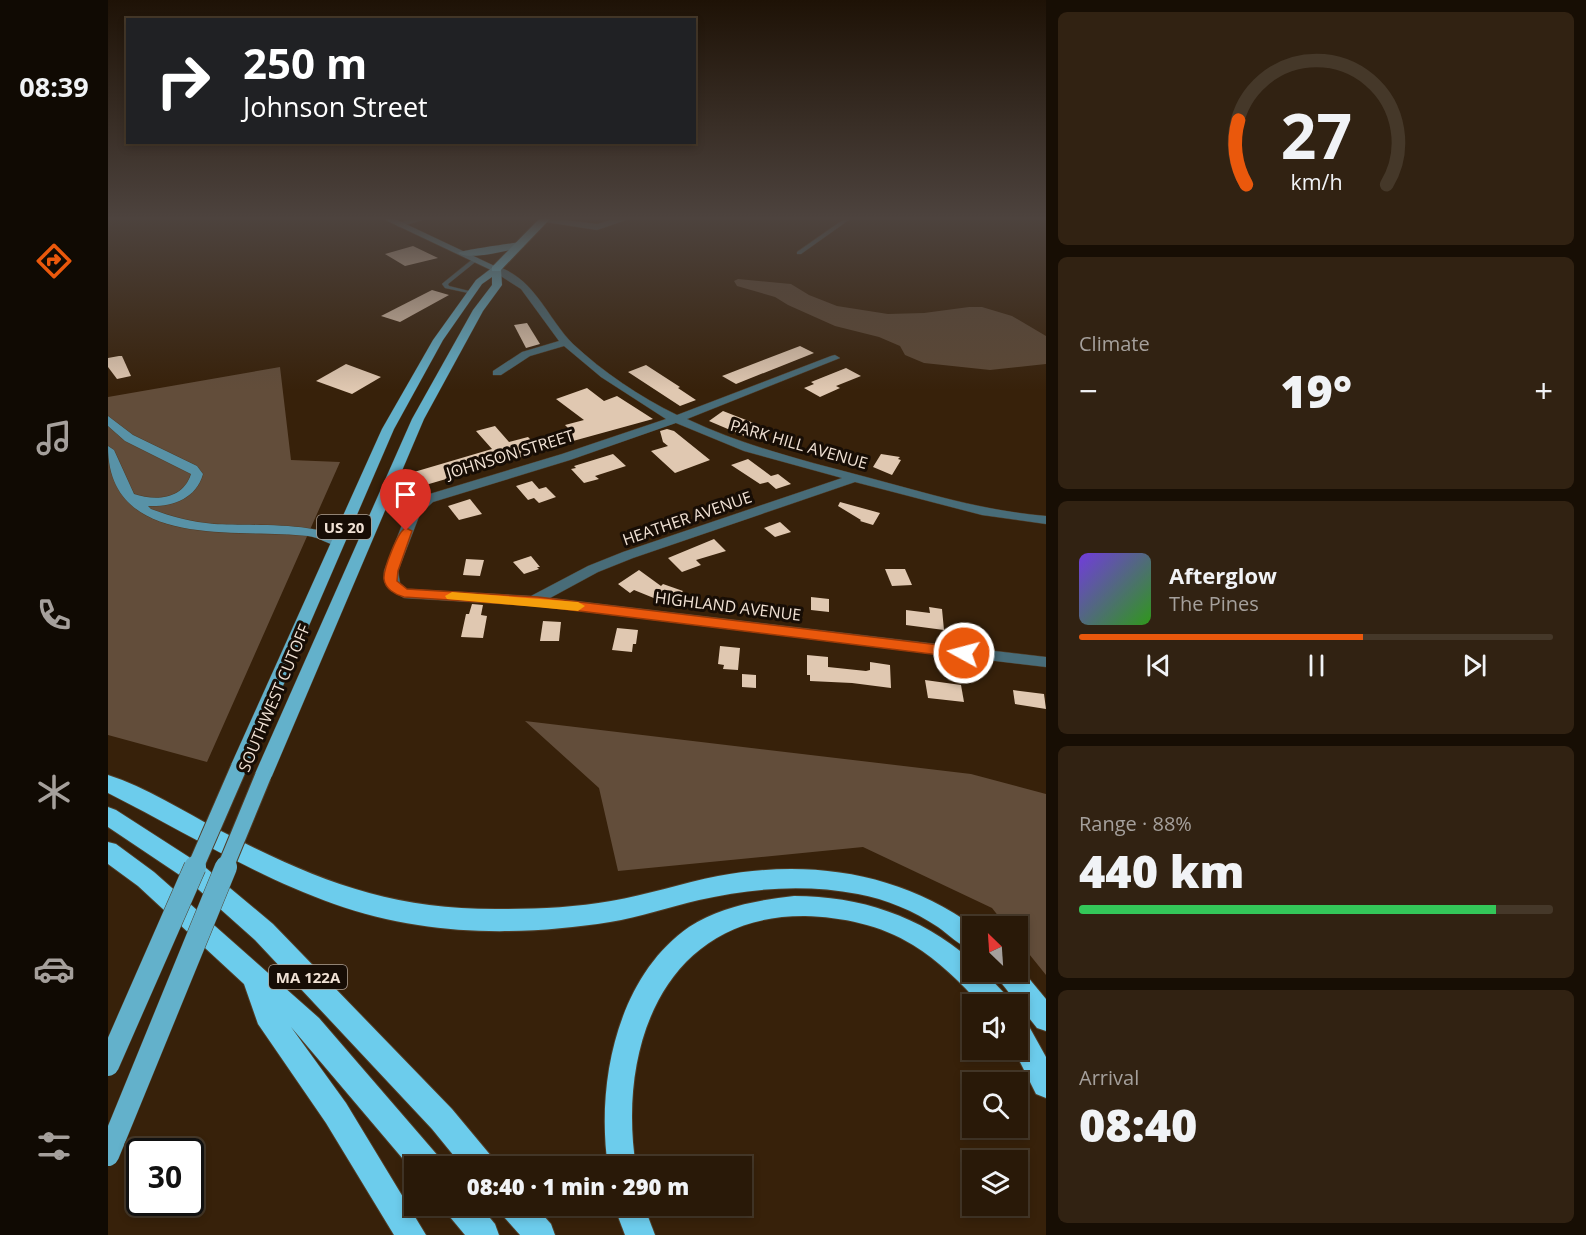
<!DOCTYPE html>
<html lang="en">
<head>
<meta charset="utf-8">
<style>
	body { margin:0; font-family:"Open Sans",sans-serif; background:#312212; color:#f1f3f6; height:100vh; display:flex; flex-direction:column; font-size:22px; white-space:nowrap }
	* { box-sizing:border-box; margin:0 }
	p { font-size:20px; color:#a5a09c }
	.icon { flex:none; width:33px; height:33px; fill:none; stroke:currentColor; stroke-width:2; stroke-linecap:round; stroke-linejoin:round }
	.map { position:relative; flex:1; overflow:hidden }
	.drawer { display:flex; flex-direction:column; gap:12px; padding:12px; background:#170e04; width:540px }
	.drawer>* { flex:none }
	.banner { position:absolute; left:18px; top:18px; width:570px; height:126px; border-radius:0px; box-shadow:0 3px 9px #0003,0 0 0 2px #453829; background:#202124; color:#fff; overflow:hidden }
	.needle { width:39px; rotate:335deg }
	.tools { position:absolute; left:854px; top:916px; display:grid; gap:12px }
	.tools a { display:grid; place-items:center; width:66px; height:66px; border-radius:0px; background:#291908; box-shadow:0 3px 9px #0003,0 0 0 2px #453829; font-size:30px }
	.speed { position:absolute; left:18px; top:1138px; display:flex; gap:12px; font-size:30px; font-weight:700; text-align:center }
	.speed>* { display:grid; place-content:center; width:78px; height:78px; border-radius:50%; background:#291908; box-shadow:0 3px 9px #0003,0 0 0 2px #453829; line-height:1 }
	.speed .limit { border:3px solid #111; border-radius:9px; background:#fff; color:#111 }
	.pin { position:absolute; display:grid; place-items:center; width:51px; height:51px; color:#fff; margin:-62px -26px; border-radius:50% 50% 50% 0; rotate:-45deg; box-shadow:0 0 6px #0007 }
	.pin .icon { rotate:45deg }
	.me { position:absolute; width:66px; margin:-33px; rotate:277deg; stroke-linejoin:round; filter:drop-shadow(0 0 4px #0008) }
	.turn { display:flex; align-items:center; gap:21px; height:126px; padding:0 18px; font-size:27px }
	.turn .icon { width:78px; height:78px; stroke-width:2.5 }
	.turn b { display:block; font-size:42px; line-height:51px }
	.big { font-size:45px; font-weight:800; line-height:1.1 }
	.drawer .widget { flex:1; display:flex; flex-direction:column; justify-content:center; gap:9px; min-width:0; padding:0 21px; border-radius:9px; background:#312212 }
	.drawer .dial { align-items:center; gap:0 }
	.dial svg { height:156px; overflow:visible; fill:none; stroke:#453829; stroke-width:7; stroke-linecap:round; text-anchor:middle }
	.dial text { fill:#f1f3f6; stroke:none }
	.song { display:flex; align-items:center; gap:18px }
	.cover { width:72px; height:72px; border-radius:9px; background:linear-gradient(135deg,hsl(260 70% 55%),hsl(110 70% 35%)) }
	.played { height:6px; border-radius:3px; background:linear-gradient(90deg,#ea580c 60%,#453829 60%) }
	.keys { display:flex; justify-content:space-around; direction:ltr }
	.heat { display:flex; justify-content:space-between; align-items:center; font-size:33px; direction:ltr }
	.charge { height:9px; border-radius:4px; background:linear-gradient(90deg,#34c759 88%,#453829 0) }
	.trip { position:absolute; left:296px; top:1156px; width:348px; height:60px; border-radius:0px; background:#291908; box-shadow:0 3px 9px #0003,0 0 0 2px #453829; font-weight:800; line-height:60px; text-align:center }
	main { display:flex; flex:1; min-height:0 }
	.dock { display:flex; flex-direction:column; width:108px; justify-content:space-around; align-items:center; background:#100a03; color:#a5a09c }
	.dock .icon { width:42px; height:42px }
	.dock .active { color:#ea580c }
	.dock b { font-size:27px; color:#f1f3f6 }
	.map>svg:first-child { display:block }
</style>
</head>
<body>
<main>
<nav class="dock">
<b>08:39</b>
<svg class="icon active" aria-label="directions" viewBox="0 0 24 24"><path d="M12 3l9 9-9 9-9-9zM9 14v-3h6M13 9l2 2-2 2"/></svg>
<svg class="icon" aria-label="music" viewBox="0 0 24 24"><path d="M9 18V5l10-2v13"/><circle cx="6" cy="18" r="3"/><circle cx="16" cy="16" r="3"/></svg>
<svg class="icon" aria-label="phone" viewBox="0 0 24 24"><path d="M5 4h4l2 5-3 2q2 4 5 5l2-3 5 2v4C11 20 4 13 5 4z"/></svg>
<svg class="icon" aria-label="climate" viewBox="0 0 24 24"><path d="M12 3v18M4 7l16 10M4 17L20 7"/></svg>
<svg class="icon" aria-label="car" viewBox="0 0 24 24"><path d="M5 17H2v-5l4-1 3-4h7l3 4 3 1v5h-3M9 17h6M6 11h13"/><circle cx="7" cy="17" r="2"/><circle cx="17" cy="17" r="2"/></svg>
<svg class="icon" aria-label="filters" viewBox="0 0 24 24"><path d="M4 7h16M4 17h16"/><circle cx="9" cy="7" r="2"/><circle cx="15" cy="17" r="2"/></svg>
</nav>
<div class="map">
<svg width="938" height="1235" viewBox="0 0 938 1235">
	<rect width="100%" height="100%" fill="#37210a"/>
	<polygon fill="#5c4835" points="630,279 683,284 701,295 729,306 780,314 816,313 861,307 874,307 904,316 938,336 938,364 882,370 816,363 797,355 792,346 771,337 727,326 680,305 667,297 629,286 626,281"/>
	<g fill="#624d3a">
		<polygon points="172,367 183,460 232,462 99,762 0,735 0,397"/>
		<polygon points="417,721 863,774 938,794 938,975 909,939 909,927 899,927 884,908 755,847 510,871 491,788"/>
	</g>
	<g fill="#e0c8b1">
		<polygon points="305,246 330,258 297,266 277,254"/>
		<polygon points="324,290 341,295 292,322 273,316"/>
		<polygon points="419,323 432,344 418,348 406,325"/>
		<polygon points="692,346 706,353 628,384 614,376"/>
		<polygon points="11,356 14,356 23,376 9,379 0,367 0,358"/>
		<polygon points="238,364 273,377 244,394 208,381"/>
		<polygon points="538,365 572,387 570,388 588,400 572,406 520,372"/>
		<polygon points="738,368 753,376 728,386 732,388 712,397 696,388 706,384 703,382"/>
		<polygon points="479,388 496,401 509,396 545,419 465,441 454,430 461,429 457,425 476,420 448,399"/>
		<polygon points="615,411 656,427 641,438 601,421"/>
		<polygon points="387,426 401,442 420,437 434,451 321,484 317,484 306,472 384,449 368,431"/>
		<polygon points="559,429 566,431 602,460 567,473 543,451 560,446 555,442 552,431"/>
		<polygon points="505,454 518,466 487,476 491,479 476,483 463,469 468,468 466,466"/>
		<polygon points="773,454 792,457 790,459 793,460 784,475 765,467"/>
		<polygon points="640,459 663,476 670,474 683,484 668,489 660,482 652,484 623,465"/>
		<polygon points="424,481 431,489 438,487 448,497 431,503 426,498 420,500 408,486"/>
		<polygon points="362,499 374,514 351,520 340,506"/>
		<polygon points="732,502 772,513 765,525 752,521 753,520 730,506"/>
		<polygon points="672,522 683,532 667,537 656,528"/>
		<polygon points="606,539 618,551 588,560 593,565 574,572 560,558"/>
		<polygon points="423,556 432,567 429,567 431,569 416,574 405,562"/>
		<polygon points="358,559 376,560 372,576 355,575"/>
		<polygon points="777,569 797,569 804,585 784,586"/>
		<polygon points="531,570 553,586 555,584 575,591 563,605 526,590 522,593 510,584"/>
		<polygon points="703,597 721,599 721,612 703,610"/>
		<polygon points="364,604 375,605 373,615 379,616 375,638 353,637 358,614 361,614"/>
		<polygon points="821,607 834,609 836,630 798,625 798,610 822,613"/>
		<polygon points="435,621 453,622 451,641 432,641"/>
		<polygon points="509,628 530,630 528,644 525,644 524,652 504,650"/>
		<polygon points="612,646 632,648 630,670 615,669 616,665 610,664"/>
		<polygon points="699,655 720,657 720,667 758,671 762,670 762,662 782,665 783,688 744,683 702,681 702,675 699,675"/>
		<polygon points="634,674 648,675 648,688 634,687"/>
		<polygon points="817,680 853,685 856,702 820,698"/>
		<polygon points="905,690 936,694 938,709 907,704"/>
	</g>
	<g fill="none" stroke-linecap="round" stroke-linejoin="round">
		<defs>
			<g id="lane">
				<polygon points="739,217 745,217 693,254 689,254 689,252"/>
				<polygon points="366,258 371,259 340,284 341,286 365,292 365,294 337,288 334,284 335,283"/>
			</g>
			<g id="street">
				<polygon points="309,217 325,217 291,227 287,224"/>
				<polygon points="434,217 489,224 513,217 527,217 489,230 437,222 434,221"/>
				<path d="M388,266C427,278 439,318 465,344C495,372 532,397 569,415L723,356L727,355L732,358L579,419C636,446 697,461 758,477C818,493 876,511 938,516V524L874,515L747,482L525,558L490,572L442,598L938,657V667L430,606L296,598L280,588L276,579V571L299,512L315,496L454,454L558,419L493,377L456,346L422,356L393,375H385V371L414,352L451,341L413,289L385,271L383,269ZM568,423L636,451L734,478L515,552L480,566L423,596L299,589L292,583L290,571L312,514L325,502L462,460Z"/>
			</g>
			<g id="secondary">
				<polygon points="271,217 283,217 393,269 385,271"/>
				<path d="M0,416L25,435L89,466L95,474C88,499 64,507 40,506L43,509C64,517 84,522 106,524C135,526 218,521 237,542L230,546C219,544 211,537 200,536C129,528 0,551 0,446L6,450L26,494C47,501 75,500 83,474L17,441L0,426Z"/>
			</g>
			<g id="primary">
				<path d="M412,242L416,245L415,247C400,250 362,261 350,253C354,250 401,244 412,242Z"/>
				<polygon points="385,267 393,269 394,285 375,311 316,419 164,776 161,781 155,783 149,781 146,776 304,419 365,310 384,285 384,277 374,284 335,340 286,429 140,767 137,772 131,774 125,772 122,767 274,429 325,340 368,280"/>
			</g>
			<g id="highway">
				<polygon points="433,217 444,217 392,271 384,271 384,267"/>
				<path d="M0,775C38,787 75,811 111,830C209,881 285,911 398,909C433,909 469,907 503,901C539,895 574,883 610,876C701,859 791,872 867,927H864V950C851,945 841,935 830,927C806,911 778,899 750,894C697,884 643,888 591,900C561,907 532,917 502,922C440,932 372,935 310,925C198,909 99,843 0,793Z"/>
				<polygon points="0,807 8,810 98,868 165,924 344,1109 384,1157 388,1167 355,1167 324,1129 147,940 82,882 0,827"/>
				<polygon points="0,842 8,844 46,872 211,1018 331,1157 335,1167 306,1167 306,1172 183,1027 238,1103 318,1235 286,1235 218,1123 150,1024 136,984 30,886 0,864"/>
				<path d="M686,896C752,896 812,916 862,959L864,972H876L899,996L903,1005H873C853,983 831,961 805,945C773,925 734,917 697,916C556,915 509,1048 528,1167H500C488,1085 508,978 581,927C611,907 651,900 686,896Z"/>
				<polygon points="909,964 938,999 938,1031 929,1028 891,980 887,972 909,972"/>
				<polygon points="909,1017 918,1021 938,1057 938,1098 928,1094 906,1050 909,1050"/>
				<polygon points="338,1206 372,1206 387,1224 391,1235 357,1235 342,1217"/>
				<polygon points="392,1206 427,1206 443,1224 447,1235 412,1235 396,1217"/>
				<polygon points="506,1206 536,1206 547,1235 517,1235"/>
			</g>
		</defs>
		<use href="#lane" stroke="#513c26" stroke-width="1"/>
		<use href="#street" stroke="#513c26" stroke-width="1"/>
		<use href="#secondary" stroke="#513c26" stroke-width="1"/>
		<use href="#primary" stroke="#513c26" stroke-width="1"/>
		<use href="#highway" stroke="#513c26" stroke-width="2"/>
		<use href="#lane" fill="#486c78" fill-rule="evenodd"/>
		<use href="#street" fill="#486c78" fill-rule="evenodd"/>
		<use href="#secondary" fill="#5892a7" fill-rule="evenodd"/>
		<use href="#primary" fill="#63b1cb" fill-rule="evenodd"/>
		<use href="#highway" fill="#6cccec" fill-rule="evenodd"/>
		<defs>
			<g id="primary-bridge-far1">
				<polyline points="87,868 131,767"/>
				<polyline points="117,868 155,776"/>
			</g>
			<g id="primary-bridge">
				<polyline points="0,1065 87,867"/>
				<polyline points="0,1155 118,867"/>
			</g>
		</defs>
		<use href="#primary-bridge-far1" stroke="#513c26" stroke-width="18" stroke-linecap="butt"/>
		<use href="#primary-bridge" stroke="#513c26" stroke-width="23" stroke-linecap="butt"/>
		<use href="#primary-bridge-far1" stroke="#63b1cb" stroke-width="16"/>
		<use href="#primary-bridge" stroke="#63b1cb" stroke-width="22"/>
	</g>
	<linearGradient id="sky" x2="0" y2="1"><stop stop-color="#1e1206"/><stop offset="0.56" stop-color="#4d433e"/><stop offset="1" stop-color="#4d433e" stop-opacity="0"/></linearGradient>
	<rect width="938" height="390" fill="url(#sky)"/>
	<path fill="#ea580c" stroke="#983908" stroke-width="1.5" d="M298,528L304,531L290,571L289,581L299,589L430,597L856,648L864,653L856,658L430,606L296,597C288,595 277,589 276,579C275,570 290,530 298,528Z"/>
	<polygon fill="#f59e0b" points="344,592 470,602 477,606 470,611 339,599 337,596"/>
	<g text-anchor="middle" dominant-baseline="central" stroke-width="6" stroke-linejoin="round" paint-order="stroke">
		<g fill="#170d05" stroke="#b0a297" stroke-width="1.5">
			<rect x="209" y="515" width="54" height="24" rx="4.5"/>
			<rect x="161" y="965" width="78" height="24" rx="4.5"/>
		</g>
		<g font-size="15" font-weight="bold" fill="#f1e2d5">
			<text x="236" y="527">US 20</text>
			<text x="200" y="977">MA 122A</text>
		</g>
		<g font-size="16" fill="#f1e2d5" stroke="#170d05">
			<text transform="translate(691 444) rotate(16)">PARK HILL AVENUE</text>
			<text transform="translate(402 454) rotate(-17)">JOHNSON STREET</text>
			<text transform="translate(579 518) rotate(-19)">HEATHER AVENUE</text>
			<text transform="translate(620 606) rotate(7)">HIGHLAND AVENUE</text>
			<text transform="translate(166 698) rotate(-67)">SOUTHWEST CUTOFF</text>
		</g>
	</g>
</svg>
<div class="tools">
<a><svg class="needle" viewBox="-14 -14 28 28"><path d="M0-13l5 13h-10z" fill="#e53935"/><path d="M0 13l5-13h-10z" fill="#a5a09c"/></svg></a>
<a><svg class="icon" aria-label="sound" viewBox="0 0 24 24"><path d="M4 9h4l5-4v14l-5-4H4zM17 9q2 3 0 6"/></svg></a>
<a><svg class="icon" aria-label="search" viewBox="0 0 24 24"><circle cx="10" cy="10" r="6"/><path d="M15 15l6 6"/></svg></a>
<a><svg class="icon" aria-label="layers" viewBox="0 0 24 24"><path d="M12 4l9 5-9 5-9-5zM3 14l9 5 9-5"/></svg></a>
</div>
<div class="speed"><div class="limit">30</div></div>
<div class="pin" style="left:298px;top:531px;background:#d93025"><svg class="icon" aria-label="arrive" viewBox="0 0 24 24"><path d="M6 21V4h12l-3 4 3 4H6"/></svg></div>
<svg class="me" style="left:856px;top:653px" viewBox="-20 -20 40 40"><circle r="17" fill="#ea580c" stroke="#fff" stroke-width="3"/><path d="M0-11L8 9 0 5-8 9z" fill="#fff"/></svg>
<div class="trip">08:40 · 1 min · 290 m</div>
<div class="banner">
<div class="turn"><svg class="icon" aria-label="right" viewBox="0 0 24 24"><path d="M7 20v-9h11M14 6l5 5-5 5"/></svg><div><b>250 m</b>Johnson Street</div></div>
</div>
</div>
<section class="drawer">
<div class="widget dial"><svg viewBox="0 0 100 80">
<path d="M14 69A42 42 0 1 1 86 69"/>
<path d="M14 69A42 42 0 0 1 10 36" stroke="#ea580c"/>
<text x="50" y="56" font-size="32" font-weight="700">27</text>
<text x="50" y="72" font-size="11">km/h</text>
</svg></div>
<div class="widget"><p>Climate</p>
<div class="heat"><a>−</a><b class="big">19°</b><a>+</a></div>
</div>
<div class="widget">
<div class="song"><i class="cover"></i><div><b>Afterglow</b><p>The Pines</p></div></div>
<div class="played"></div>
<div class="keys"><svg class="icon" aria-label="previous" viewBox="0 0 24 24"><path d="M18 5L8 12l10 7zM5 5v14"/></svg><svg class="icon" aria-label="pause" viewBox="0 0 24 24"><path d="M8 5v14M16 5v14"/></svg><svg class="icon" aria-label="next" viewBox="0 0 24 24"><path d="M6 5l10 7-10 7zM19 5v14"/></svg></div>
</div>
<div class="widget"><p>Range · 88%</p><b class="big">440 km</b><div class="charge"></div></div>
<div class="widget"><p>Arrival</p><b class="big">08:40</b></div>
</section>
</main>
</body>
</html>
